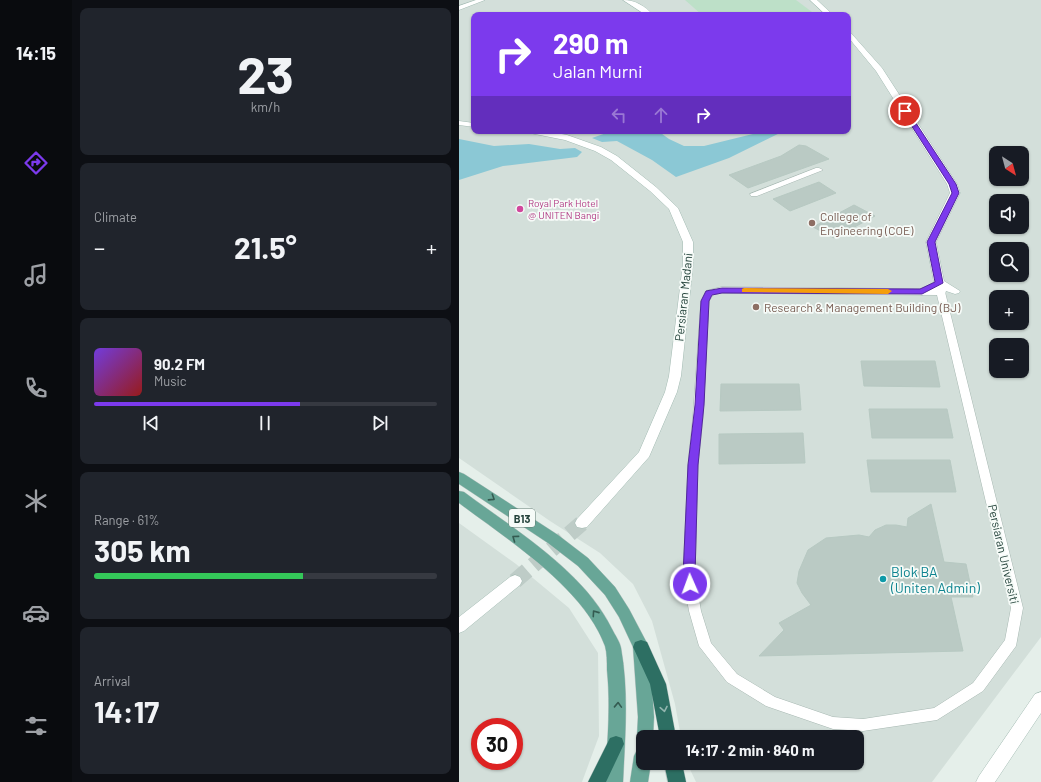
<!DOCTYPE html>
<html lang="en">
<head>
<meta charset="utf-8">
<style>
	body { margin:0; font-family:Barlow,sans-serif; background:#20242c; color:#f1f3f6; height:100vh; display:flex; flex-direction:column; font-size:15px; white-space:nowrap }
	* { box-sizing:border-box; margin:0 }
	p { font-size:13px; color:#9ea1a6 }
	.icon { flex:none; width:22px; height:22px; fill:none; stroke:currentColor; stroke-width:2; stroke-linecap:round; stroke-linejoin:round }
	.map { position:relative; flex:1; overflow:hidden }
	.panel { display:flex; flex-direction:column; gap:8px; padding:8px; background:#0d0f14; width:387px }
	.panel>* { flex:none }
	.guide { position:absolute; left:12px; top:12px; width:380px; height:122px; border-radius:8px; box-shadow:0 1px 3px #0004; background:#7c3aed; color:#fff; overflow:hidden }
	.needle { width:26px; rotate:144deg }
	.tools { position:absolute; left:530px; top:146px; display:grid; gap:8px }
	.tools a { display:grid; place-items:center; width:40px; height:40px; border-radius:8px; background:#171b24; box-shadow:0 1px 3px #0004; font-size:20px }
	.speed { position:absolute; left:12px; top:718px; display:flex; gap:8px; font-size:20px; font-weight:700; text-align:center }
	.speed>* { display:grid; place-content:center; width:52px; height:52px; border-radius:50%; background:#171b24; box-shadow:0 1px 3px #0004; line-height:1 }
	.speed .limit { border:6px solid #d22; background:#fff; color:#111 }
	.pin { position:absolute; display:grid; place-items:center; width:34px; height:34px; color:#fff; margin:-17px; border:2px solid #fff; border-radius:50%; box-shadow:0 1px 4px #0007 }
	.me { position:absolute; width:44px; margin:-22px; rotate:358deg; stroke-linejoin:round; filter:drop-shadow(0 0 3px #0008) }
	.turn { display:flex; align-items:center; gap:14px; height:84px; padding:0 16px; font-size:18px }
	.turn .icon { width:52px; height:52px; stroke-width:2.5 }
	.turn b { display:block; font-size:28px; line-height:34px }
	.lanes { display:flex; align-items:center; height:38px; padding:0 16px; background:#0003; justify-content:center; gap:20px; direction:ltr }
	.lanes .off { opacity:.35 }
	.big { font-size:30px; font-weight:700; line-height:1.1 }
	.panel .tile { flex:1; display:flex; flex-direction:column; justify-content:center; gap:6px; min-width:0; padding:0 14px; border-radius:8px; background:#20242c }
	.panel .dial { align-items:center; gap:0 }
	.dial b { font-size:52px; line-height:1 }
	.song { display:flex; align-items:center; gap:12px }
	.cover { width:48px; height:48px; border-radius:6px; background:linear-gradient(135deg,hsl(260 70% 55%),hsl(0 70% 35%)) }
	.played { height:4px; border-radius:2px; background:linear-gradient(90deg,#7c3aed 60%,#363941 60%) }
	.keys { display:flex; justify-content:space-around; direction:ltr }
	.heat { display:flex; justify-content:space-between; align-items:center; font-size:22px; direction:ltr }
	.charge { height:6px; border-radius:3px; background:linear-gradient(90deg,#34c759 61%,#363941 0) }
	.trip { position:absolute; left:177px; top:730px; width:228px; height:40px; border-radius:8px; background:#171b24; box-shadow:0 1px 3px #0004; font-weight:700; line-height:40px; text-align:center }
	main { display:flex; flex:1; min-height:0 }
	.menu { display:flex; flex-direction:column; width:72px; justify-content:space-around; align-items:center; background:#090b0e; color:#9ea1a6 }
	.menu .icon { width:28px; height:28px }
	.menu .current { color:#7c3aed }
	.menu b { font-size:18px; color:#f1f3f6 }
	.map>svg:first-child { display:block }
</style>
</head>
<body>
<main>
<nav class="menu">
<b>14:15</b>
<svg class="icon current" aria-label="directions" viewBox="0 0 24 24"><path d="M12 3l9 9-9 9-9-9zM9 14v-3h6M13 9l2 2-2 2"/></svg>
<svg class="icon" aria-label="music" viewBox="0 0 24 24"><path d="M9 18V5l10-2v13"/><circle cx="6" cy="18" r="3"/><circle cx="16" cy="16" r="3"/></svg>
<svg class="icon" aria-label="phone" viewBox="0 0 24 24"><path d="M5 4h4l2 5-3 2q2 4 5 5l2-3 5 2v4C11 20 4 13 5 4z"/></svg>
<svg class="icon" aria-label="climate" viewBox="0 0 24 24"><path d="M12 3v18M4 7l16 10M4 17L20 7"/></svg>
<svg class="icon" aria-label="car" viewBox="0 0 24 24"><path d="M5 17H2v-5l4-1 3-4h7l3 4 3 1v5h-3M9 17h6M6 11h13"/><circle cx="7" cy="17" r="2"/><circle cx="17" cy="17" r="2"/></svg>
<svg class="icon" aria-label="filters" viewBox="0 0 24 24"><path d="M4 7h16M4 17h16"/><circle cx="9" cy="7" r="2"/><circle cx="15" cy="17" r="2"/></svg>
</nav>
<section class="panel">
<div class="tile dial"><b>23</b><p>km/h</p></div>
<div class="tile"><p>Climate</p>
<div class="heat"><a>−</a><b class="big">21.5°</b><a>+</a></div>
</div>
<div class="tile">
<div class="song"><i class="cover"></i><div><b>90.2 FM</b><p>Music</p></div></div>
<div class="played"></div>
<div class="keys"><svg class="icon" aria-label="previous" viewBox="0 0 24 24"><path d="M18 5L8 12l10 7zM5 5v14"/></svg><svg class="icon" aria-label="pause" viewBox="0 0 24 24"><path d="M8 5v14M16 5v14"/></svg><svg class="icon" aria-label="next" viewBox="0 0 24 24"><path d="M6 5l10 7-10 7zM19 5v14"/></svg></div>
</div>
<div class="tile"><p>Range · 61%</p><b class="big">305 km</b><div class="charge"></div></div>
<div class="tile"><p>Arrival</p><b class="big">14:17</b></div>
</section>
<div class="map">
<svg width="582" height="782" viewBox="0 0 582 782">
	<rect width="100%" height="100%" fill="#e5efea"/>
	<g fill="#d3dfda" fill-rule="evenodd">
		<path d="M0,0H582V637L473,782H237L228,763H398V737H222L216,704L193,621L174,584L141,553L91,521L0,458ZM15,15H389V131H15ZM537,153H563V179H537ZM537,201H563V227H537ZM537,249H563V275H537ZM537,297H563V323H537ZM537,345H563V371H537Z"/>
		<path d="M0,523L57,564L110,608L139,653L140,736L123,782H0ZM21,727H55V761H21Z"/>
	</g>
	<polygon fill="#bde0c8" points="226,0 337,0 353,12 351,15 243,15"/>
	<g fill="#8bc8d5">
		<polygon points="153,131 199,131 210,139 225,146 245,146 306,131 325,131 270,158 217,177 193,160 158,141 143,142 133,138"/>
		<polygon points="0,139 35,146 70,144 101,149 116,148 123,152 118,157 44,166 0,180"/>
	</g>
	<g fill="#bacac4" stroke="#b7c9c2">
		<polygon points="340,145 347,146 370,159 289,188 270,175 322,156"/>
		<polygon points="360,182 377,193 331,211 314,199"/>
		<polygon points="395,205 416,216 375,238 354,227"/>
		<polygon points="402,361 476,361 481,387 405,386"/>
		<polygon points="262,384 340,384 342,410 261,411"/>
		<polygon points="410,409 488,409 494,438 413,438"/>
		<polygon points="344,433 346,463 260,464 260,434"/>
		<polygon points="408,460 491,460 497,492 412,492"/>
		<polygon points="472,504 485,562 507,564 514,597 492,597 504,651 300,656 325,630 320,623 352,605 343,593 338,583 340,571 349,550 367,538 400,535 410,537 416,530 427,525 437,525 448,527 449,518"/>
	</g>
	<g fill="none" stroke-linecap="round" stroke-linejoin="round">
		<polyline stroke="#beccc7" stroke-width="16" stroke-dasharray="16 8" stroke-linecap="butt" points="56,581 123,523"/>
		<defs>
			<g id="street">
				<polygon points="357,168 360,168 364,170 298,196 292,196 291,194"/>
				<path d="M263,287L482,289L486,292L564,608L557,646L524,691L478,720L404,731L374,729L307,706L268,682L240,646L230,611L224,576L229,465L234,417L242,301L247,291ZM263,293L478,295L552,608L546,640L514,683L475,708L404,719L374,717L316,697L278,674L252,643L242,611L236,576L239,465L244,417L250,301L254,295Z"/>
			</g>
			<g id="secondary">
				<polygon points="17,0 26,0 0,10 0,6"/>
				<path d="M164,0C176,0 186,6 194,15H187Z"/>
				<polygon points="351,0 358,0 374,15 367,15"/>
				<polygon points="389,31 391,32 423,68 498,184 501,193 477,242 485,281 501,291 500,293 496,294 487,291 486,294 478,294 476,289 463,295 458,292 475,282 467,242 491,193 488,184 417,71 389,37"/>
				<polygon points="0,121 15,123 15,127 0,125"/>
				<polygon points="70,131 86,131 108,135 142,147 158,156 197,187 219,208 234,242 234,264 222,376 218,392 190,457 128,527 123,528 118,527 116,523 118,519 180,452 206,392 210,376 224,264 224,242 210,209 191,191 152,160 136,151 106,140 71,133"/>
				<polygon points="56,575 61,577 63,581 61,585 5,631 0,633 0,617 51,577"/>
				<polygon points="582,692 582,713 536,782 517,782 520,776 576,694"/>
			</g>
			<g id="primary">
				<polygon points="0,472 5,474 99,535 129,558 156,587 170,609 190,647 195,717 194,737 184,737 184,744 180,743 178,737 179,717 174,647 160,617 146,595 119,566 89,543 0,484"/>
				<path d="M0,491L5,492C56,530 125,571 153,629C156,635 161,642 162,648C170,692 166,738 164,782H146C148,744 152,708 148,670C148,662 148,653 146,646C125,588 48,539 0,503Z"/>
				<polygon points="184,748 184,763 192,763 189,782 171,782 175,756 178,750"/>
			</g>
			<g id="highway">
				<polygon points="182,640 188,642 207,684 217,737 201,737 191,684 174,647 176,642"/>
				<polygon points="157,736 163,738 165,744 147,782 129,782 151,738"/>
				<polygon points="205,763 223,763 227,782 209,782"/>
			</g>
		</defs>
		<use href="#street" stroke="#a7b8b2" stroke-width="1"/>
		<use href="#secondary" stroke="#a3bbb3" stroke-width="1"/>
		<use href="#primary" stroke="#c1cac8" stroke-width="1"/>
		<use href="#highway" stroke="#c1cac8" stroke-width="1"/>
		<use href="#street" fill="#fff" fill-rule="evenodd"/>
		<use href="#secondary" fill="#fff" fill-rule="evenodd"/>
		<use href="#primary" fill="#68a697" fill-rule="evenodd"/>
		<use href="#highway" fill="#2d6f63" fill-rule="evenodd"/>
	</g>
	<defs><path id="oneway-chevron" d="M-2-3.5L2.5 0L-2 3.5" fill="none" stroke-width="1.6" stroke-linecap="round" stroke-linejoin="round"/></defs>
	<g stroke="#345b51">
		<use href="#oneway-chevron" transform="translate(33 498) rotate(33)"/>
		<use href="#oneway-chevron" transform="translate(56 538) rotate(-144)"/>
		<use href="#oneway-chevron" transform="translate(136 613) rotate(-125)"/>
		<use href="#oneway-chevron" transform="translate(159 705) rotate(-88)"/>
	</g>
	<use stroke="#92b5ae" href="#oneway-chevron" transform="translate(205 709) rotate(79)"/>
	<polygon fill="#7c3aed" stroke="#51269a" points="444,110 449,111 497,184 500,193 476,242 484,283 463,294 263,293 253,295 250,301 245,405 239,465 236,576 237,584 235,587 231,588 227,587 224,576 229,465 236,405 242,301 247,291 263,288 461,289 476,282 468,242 493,193 490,184 443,111"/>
	<polygon fill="#f59e0b" points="285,288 429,289 433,291 429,294 283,292 283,289"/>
	<circle fill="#d1479c" stroke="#f6fbf8" stroke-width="1.5" cx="61" cy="209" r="4"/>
	<g fill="#8d6e63" stroke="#f6fbf8" stroke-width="1.5">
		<circle cx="353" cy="223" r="4"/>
		<circle cx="297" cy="307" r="4"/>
	</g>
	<circle fill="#0f9aa8" stroke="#f6fbf8" stroke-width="1.5" cx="424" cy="579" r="4"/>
	<g text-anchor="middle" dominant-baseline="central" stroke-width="3.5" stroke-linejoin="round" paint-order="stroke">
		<g font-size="10" fill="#b23c85" stroke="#f6fbf8" text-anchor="start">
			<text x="69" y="203">Royal Park Hotel<tspan x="69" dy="12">@ UNITEN Bangi</tspan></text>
		</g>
		<rect fill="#f6fbf8" stroke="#627a73" stroke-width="1" x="50" y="509" width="26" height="18" rx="3"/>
		<g font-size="11" font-weight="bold" fill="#23423a">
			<text x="63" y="518">B13</text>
		</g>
		<g font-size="12" fill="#785e54" stroke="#f6fbf8" text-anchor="start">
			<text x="361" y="216">College of<tspan x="361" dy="14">Engineering (COE)</tspan></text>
			<text x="305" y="307">Research &amp; Management Building (BJ)</text>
		</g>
		<g font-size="12" fill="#23423a" stroke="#f6fbf8">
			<text transform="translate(224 297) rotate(-84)">Persiaran Madani</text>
			<text transform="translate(545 554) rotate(77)">Persiaran Universiti</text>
		</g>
		<g font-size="14" fill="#0d838f" stroke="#f6fbf8" text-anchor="start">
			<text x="432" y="571">Blok BA<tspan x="432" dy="16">(Uniten Admin)</tspan></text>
		</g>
	</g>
</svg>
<div class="tools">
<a><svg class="needle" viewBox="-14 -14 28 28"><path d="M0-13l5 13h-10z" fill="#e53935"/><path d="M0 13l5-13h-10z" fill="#9ea1a6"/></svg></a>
<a><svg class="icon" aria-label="sound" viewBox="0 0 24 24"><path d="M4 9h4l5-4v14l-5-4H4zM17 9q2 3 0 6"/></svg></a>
<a><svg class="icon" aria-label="search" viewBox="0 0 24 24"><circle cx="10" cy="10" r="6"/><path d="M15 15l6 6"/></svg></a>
<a>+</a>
<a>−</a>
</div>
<div class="speed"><div class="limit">30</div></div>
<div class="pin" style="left:446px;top:111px;background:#d93025"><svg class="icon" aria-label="arrive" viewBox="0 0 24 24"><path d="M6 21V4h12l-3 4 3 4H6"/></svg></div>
<svg class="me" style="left:231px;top:584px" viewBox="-20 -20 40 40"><circle r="17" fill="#7c3aed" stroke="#fff" stroke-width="3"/><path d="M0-11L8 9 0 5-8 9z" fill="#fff"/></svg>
<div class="trip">14:17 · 2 min · 840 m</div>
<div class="guide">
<div class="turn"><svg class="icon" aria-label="right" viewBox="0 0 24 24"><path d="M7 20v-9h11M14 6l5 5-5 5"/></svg><div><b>290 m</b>Jalan Murni</div></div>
<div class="lanes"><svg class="icon off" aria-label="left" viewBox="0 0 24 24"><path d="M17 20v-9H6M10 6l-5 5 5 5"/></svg><svg class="icon off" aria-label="ahead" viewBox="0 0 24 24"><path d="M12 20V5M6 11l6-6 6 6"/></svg><svg class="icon" aria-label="right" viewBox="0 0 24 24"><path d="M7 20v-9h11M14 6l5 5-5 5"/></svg></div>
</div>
</div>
</main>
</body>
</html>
